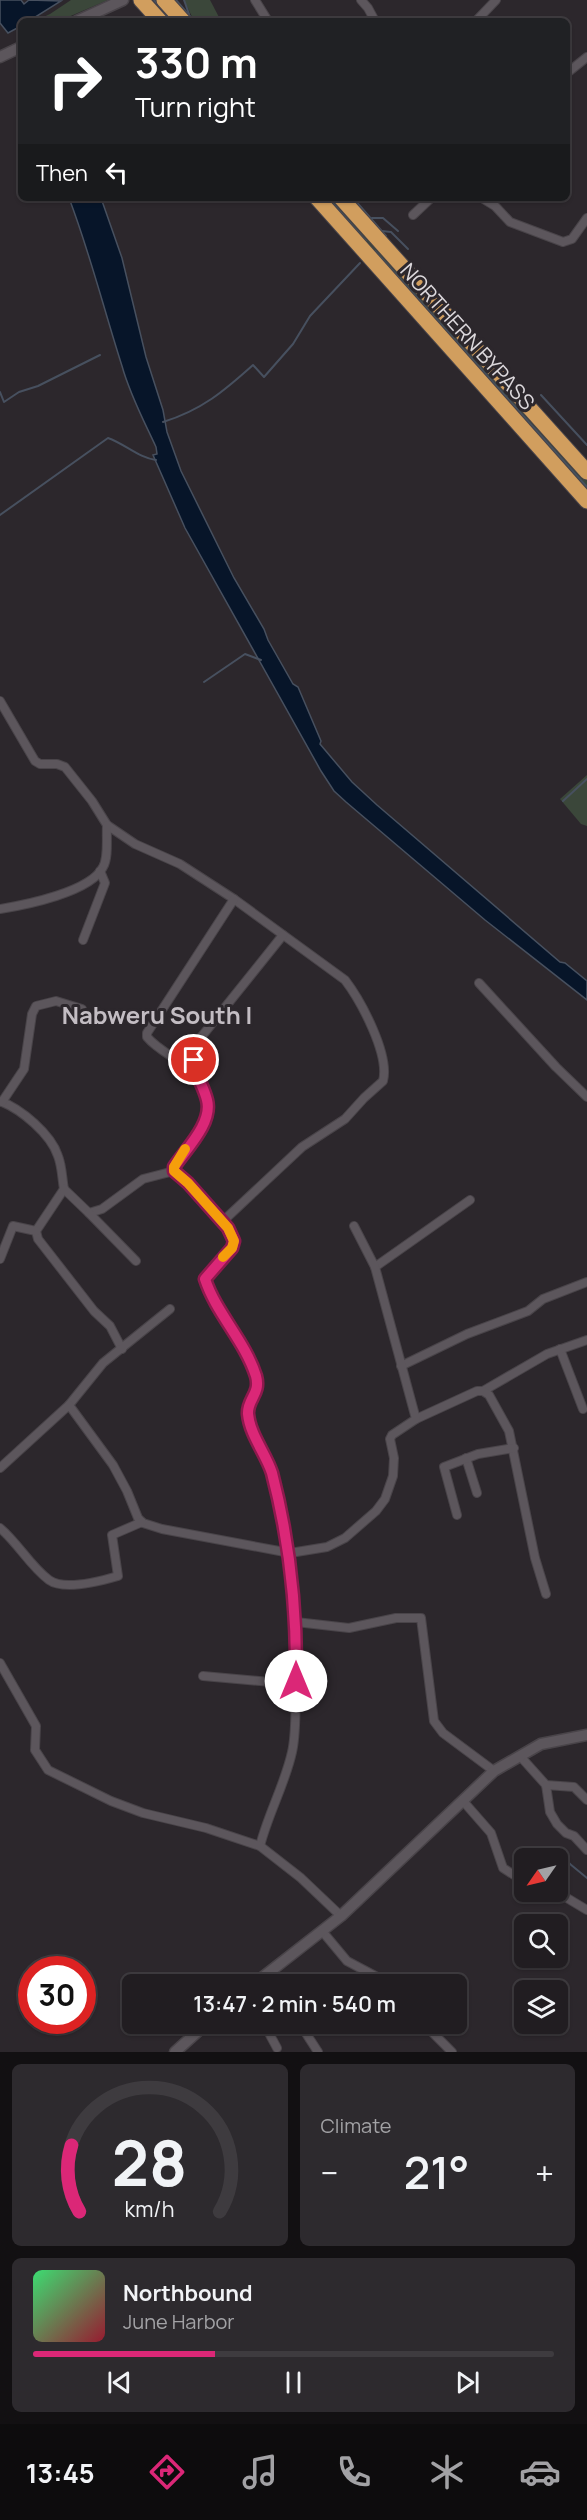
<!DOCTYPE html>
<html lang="en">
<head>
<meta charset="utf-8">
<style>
	body { margin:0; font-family:Manrope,sans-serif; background:#2d2a2e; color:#f1f3f6; height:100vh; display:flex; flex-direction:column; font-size:22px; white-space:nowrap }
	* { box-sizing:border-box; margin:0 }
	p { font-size:20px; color:#a2a2a5 }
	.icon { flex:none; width:33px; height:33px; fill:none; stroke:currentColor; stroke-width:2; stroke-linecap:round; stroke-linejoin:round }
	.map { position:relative; height:2052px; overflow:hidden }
	.panel { display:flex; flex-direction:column; gap:12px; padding:12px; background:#121012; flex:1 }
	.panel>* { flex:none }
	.banner { position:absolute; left:18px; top:18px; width:552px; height:183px; border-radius:9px; box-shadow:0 2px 4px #0004,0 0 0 2px #3e3b3f; background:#202124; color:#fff; overflow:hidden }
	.needle { width:39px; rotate:236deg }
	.controls { position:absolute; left:514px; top:1848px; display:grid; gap:12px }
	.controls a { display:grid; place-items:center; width:54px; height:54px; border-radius:9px; background:#211d21; box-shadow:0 2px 4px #0004,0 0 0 2px #3e3b3f; font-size:30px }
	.speed { position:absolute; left:18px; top:1956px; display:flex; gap:12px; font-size:30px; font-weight:700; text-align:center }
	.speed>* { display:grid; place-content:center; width:78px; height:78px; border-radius:50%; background:#211d21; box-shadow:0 2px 4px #0004,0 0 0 2px #3e3b3f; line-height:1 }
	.speed .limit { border:9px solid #d22; background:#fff; color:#111 }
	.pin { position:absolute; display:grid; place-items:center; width:51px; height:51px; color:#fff; margin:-26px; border:3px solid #fff; border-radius:50%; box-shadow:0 2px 6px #0007 }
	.me { position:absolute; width:66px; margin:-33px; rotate:0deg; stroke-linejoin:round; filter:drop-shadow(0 0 4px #0008) }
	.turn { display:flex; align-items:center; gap:21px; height:126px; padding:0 18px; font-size:27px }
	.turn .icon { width:78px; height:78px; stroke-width:2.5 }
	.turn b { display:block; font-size:42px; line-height:51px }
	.then { display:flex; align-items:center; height:57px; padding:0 18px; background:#0003; gap:12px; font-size:22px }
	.big { font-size:45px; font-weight:600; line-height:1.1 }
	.panel .card { flex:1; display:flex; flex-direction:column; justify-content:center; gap:9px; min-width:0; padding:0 21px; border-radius:9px; background:#2d2a2e }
	.panel .dial { align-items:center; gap:0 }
	.dial svg { height:156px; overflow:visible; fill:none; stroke:#3e3b3f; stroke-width:7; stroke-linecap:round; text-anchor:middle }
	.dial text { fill:#f1f3f6; stroke:none }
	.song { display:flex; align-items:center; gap:18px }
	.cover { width:72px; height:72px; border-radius:9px; background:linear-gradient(135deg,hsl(140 70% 55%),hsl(350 70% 35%)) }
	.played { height:6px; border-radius:3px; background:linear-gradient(90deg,#db2777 35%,#3e3b3f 35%) }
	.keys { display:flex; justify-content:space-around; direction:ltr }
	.heat { display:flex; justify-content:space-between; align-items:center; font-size:33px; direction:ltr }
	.panel .tiles { flex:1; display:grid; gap:12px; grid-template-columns:1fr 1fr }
	.card:last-child { grid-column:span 2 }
	.trip { position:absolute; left:122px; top:1974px; width:345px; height:60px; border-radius:9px; background:#211d21; box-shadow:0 2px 4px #0004,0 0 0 2px #3e3b3f; font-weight:600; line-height:60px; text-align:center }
	.menu { display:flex; height:96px; justify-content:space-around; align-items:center; background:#0d0c0d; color:#a2a2a5 }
	.menu .icon { width:42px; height:42px }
	.menu .on { color:#db2777 }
	.menu b { font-size:27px; color:#f1f3f6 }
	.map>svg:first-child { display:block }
</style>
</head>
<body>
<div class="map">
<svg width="587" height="2052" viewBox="0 0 587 2052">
	<rect width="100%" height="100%" fill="#2c272c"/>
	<g fill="#3b473a">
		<polygon points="71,0 108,0 59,21 35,21 50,14"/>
		<polygon points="184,0 210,0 221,21 194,21"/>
		<polygon points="323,198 334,198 587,481 587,494"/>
		<polygon points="587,775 587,826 581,824 560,799"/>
	</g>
	<g fill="#071529" stroke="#47505f" stroke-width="1.5">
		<polygon points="0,0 21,0 24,4 29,0 61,1 29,21 21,21 21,26 8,33 0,23"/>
		<path d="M69,198H101L122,258L146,357L163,410L167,432L181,471L234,578L264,629L268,640L293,684L298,687L321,741L320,744L352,782L377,805L560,962L565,963L587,981V1000L485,920L346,802L334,791L321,771L185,528L153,455L157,454L156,447C144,421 130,395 122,366C104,310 90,253 69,198Z"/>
	</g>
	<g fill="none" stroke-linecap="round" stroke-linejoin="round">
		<g stroke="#47505f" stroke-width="2">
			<polyline points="154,0 172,21"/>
			<polyline points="176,0 194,21"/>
			<polyline points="184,0 189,14"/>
			<polyline points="328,198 366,241"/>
			<polyline points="353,198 386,236"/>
			<polyline points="372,218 383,218 398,231"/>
			<polyline points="382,231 391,232 408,249"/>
			<polyline points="375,251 587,487"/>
			<polyline points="0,392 4,402 19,392 38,386 100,355"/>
			<polyline points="541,395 587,445"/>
			<path d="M163,422C202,410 224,391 253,365L264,377L293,344L310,316L360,263"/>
			<path d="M0,515L108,438C125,444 139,458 156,460"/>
			<polyline points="204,682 245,654 261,660"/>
			<polyline points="563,801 587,779"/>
			<polyline points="565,1857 570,1864 587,1878"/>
			<polyline points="558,1872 570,1864"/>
		</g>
		<defs>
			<g id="minor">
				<polyline points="255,0 268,21"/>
				<polyline points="361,0 368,8 375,21"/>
				<polyline points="476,21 496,0"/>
				<polyline points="567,73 587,57"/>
				<polyline points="482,198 495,206 510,222 563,242 572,239 587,218"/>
				<polyline points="413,215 431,198"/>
				<path d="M0,701L35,761L40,764H57L65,767L92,801L107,825L135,844L180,864L234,899L345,980C361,1001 390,1055 383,1081L364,1098L345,1119L302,1147L222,1222"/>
				<path d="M234,899L147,1033V1037C156,1048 172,1056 184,1065C232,1101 198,1131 174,1167V1171C178,1176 184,1179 188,1183C201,1195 236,1231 232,1247L205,1279C216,1313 245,1340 256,1375C261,1393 246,1404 250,1423C255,1440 267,1455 272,1473C293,1546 299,1622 296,1697C295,1715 296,1735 292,1752C285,1784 268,1814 260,1846"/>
				<path d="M0,909C25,905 91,892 103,867C109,857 106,837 107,825"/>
				<polyline points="83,940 105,883 100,871"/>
				<polyline points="479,983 556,1067 587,1097"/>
				<polyline points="195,1073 194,1046 283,935"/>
				<path d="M0,1101C21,1109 51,1134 58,1156C62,1166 62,1178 64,1189L36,1231L38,1239L94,1311L110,1326L122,1349"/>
				<polyline points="2,1102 24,1069 32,1014 36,1006 56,1001 82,1009"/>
				<polyline points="64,1189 89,1213 102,1209 143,1179 174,1171"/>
				<polyline points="89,1213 136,1261"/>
				<polyline points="0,1259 13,1226 36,1231"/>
				<polyline points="375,1267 470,1200"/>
				<polyline points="560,1349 583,1409"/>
				<polyline points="401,1366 467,1334 528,1311 543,1299 587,1282"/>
				<polyline points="483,1391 547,1354 587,1340"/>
				<polyline points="69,1405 103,1363 170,1309"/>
				<polyline points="416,1419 477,1391 483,1391 489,1395 509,1431 535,1558 546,1594"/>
				<polyline points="466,1458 477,1493"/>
				<polyline points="0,1468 69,1405 113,1465 127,1491 138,1518 143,1523 162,1529 290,1553 327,1547 345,1538 376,1511 385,1499 393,1476 394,1458 390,1439 392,1435 416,1419 375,1267 354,1226"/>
				<polyline points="457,1515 444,1467 478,1454 514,1448"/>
				<path d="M0,1528C18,1543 30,1566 49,1580C64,1591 101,1581 118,1576L112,1535L142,1522"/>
				<polyline points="296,1622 349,1628 396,1618 421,1618 434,1721 443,1733 494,1771"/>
				<polyline points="0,1663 36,1726 35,1750 48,1770 111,1801 143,1813 206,1828 260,1846 301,1878 341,1916"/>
				<polyline points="203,1676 271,1682 296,1681"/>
				<polyline points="520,1756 546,1785 574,1787 587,1800"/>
				<polyline points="546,1785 550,1812 557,1824 566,1833 574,1836 587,1850"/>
				<polyline points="463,1801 491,1833 503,1868 525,1882"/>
				<polyline points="557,1892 587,1910"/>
				<polyline points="322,1931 347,1961 379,1978 384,1984"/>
				<polyline points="268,2024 270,2035 277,2048"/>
				<polyline points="300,2024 318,2052"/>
				<polyline points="424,2024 452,2052"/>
			</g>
			<g id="tertiary">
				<polyline points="77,21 123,0"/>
				<polyline points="0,57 21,47"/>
				<polyline points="254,1984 341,1916 494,1771 541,1744 587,1735"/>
				<polyline points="175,2052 206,2024"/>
			</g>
			<g id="motorway">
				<polyline points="141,0 160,21"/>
				<polyline points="164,0 183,21"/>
				<polyline points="317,198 587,501"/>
				<polyline points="341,198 587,472"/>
			</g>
		</defs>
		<use href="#minor" stroke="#494449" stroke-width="10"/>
		<use href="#tertiary" stroke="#494449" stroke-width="13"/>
		<use href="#motorway" stroke="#494449" stroke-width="17"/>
		<use href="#minor" stroke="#5c565c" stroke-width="8"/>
		<use href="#tertiary" stroke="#5c565c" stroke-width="10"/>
		<use href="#motorway" stroke="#d19e5e" stroke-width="15"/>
	</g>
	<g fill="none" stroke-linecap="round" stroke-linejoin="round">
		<defs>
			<path id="route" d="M194,1060C195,1076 203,1084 207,1100C213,1123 186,1149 174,1167V1171L188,1183L228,1228L234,1241L232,1248L205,1279C216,1313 245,1341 256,1376C261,1394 247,1399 248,1414C250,1435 266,1454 272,1473C290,1542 297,1610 296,1681"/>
		</defs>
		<use href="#route" stroke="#8e194d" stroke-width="15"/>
		<use href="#route" stroke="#db2777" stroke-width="10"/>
		<polyline stroke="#f59e0b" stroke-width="10" points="185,1149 174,1167 174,1171 188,1183 228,1228 234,1241 232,1248 223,1257"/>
	</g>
	<g text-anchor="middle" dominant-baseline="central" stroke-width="6" stroke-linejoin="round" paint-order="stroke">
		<g font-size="21" fill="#dcd8dc" stroke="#2c272c">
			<text transform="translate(468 336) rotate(48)">NORTHERN BYPASS</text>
		</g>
		<g font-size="24" font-weight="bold" fill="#c3bdc3" stroke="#2c272c">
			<text x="157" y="1014">Nabweru South I</text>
		</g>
	</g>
</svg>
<div class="controls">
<a><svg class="needle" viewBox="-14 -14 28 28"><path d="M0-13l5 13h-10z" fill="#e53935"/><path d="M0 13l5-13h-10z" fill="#a2a2a5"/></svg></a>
<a><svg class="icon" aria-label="search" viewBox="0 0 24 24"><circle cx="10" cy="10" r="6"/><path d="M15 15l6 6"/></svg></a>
<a><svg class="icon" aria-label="layers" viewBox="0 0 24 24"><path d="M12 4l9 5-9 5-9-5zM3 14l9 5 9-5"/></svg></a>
</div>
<div class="speed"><div class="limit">30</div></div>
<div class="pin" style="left:194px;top:1060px;background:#d93025"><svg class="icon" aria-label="arrive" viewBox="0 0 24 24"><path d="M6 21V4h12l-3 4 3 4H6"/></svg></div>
<svg class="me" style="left:296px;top:1681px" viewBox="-20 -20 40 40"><circle r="19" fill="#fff"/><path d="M0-13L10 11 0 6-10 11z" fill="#db2777"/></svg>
<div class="trip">13:47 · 2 min · 540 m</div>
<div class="banner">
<div class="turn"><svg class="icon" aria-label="right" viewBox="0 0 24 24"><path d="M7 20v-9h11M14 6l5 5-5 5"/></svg><div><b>330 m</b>Turn right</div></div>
<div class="then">Then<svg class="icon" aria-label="left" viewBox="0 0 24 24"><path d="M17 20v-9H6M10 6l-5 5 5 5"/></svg></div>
</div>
</div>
<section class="panel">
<div class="tiles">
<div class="card dial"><svg viewBox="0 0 100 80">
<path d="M14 69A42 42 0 1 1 86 69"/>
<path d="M14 69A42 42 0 0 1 10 35" stroke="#db2777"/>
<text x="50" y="56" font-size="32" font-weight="700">28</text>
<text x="50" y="72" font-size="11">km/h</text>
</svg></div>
<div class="card"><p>Climate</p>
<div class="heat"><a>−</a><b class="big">21°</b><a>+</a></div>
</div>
<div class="card">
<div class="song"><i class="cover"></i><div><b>Northbound</b><p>June Harbor</p></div></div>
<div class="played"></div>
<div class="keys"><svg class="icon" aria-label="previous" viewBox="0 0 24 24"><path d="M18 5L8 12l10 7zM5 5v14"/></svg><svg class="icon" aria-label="pause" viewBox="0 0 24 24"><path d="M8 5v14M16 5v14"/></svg><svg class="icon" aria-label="next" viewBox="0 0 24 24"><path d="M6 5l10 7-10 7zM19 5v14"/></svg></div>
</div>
</div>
</section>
<nav class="menu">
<b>13:45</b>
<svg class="icon on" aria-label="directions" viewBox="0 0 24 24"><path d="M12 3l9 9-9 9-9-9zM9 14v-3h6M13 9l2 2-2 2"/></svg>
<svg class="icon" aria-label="music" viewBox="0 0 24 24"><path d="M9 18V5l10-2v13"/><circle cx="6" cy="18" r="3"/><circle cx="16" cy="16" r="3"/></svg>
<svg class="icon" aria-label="phone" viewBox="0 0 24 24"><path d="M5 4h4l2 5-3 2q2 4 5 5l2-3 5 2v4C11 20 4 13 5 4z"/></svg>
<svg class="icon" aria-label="climate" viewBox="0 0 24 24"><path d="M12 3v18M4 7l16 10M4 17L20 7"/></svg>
<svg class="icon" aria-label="car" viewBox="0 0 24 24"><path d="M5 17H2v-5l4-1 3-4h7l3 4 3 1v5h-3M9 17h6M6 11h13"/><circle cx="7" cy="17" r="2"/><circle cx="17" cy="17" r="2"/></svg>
</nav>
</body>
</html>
